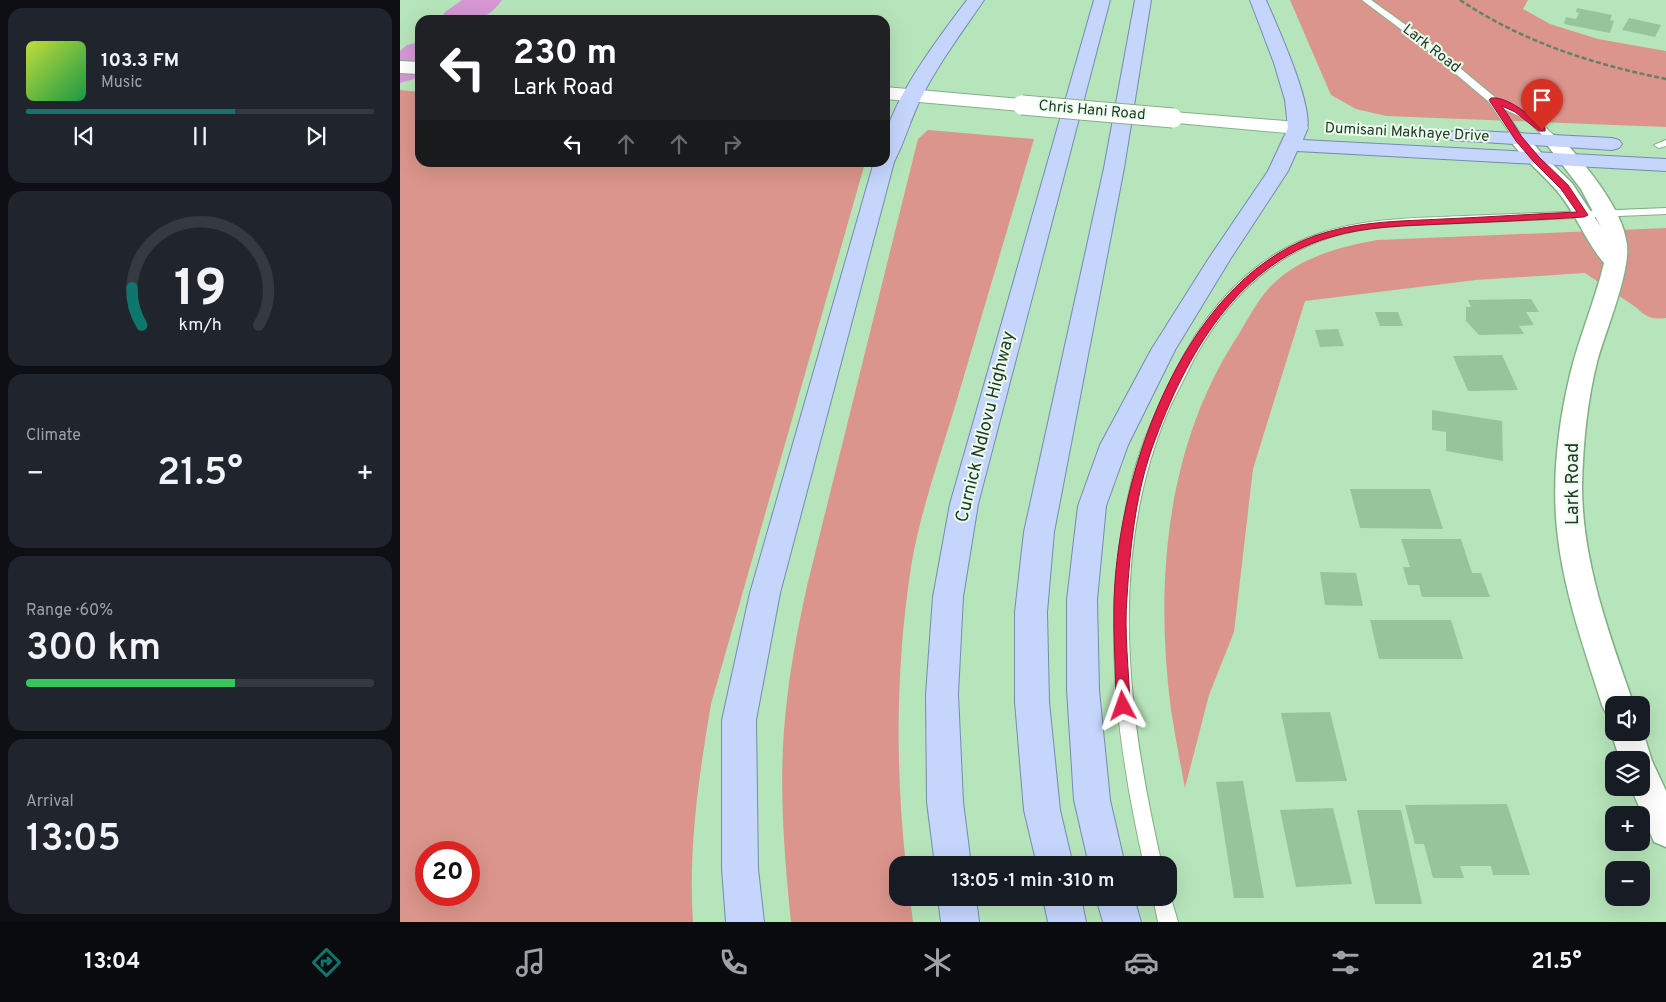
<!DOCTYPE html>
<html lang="en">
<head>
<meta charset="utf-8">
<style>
	body { margin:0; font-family:Overpass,sans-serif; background:#20242c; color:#f1f3f6; height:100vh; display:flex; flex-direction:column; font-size:19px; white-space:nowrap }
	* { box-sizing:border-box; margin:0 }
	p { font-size:16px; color:#9ea1a6 }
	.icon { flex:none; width:28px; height:28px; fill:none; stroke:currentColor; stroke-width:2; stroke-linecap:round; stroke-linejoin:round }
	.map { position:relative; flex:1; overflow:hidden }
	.details { display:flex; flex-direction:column; gap:8px; padding:8px; background:#0d0f14; width:400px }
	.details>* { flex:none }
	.hud { position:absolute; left:15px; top:15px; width:475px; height:152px; border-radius:15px; box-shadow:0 5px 20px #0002; background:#202124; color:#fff; overflow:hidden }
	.controls { position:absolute; left:1205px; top:696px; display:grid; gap:10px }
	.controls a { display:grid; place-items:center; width:45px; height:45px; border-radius:10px; background:#171b24; box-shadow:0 5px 20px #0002; font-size:25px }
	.speed { position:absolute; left:15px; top:841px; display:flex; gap:10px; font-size:25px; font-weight:700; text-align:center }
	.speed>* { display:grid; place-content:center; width:65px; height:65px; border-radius:50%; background:#171b24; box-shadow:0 5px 20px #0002; line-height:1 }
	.speed .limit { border:8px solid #d22; background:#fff; color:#111 }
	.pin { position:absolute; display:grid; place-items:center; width:42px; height:42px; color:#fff; margin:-51px -21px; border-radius:50% 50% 50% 0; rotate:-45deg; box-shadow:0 0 5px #0007 }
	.pin .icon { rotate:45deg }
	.me { position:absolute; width:55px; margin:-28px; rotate:356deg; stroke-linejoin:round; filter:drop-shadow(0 0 4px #0008) }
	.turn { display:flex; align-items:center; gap:18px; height:105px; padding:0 15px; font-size:22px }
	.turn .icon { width:65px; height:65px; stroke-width:2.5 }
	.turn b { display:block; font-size:35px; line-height:42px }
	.lanes { display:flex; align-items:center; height:48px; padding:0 15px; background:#0003; justify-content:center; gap:25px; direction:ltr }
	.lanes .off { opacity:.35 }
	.big { font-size:38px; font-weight:600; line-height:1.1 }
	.details .tile { flex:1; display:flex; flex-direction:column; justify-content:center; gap:8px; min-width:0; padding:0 18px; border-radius:15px; background:#20242c }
	.details .dial { align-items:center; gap:0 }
	.dial svg { height:130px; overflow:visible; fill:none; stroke:#363941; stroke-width:7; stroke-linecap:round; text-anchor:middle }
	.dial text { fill:#f1f3f6; stroke:none }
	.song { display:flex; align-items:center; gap:15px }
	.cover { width:60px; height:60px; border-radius:8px; background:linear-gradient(135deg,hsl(70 70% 55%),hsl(140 70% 35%)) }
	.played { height:5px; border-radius:2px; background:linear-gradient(90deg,#0f766e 60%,#363941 60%) }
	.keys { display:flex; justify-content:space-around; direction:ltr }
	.heat { display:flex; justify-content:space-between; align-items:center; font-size:28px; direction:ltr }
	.charge { height:8px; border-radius:4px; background:linear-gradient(90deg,#34c759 60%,#363941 0) }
	.trip { position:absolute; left:489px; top:856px; width:288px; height:50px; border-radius:15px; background:#171b24; box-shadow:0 5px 20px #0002; font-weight:600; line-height:50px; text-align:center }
	.dock { display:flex; height:80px; justify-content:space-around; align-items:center; background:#090b0e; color:#9ea1a6 }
	.dock .icon { width:35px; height:35px }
	.dock .selected { color:#0f766e }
	.dock b { font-size:22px; color:#f1f3f6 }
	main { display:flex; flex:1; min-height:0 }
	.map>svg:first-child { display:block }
</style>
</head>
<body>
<main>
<section class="details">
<div class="tile">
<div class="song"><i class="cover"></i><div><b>103.3 FM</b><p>Music</p></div></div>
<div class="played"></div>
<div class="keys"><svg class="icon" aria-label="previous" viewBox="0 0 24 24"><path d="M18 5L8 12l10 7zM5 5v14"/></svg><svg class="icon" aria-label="pause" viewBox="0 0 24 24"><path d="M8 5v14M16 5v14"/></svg><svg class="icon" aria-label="next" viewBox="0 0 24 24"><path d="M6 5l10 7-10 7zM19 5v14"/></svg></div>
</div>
<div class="tile dial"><svg viewBox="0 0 100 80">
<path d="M14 69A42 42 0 1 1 86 69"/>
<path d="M14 69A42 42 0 0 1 8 46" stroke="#0f766e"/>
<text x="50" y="56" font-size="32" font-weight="700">19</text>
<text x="50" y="72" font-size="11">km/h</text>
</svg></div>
<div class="tile"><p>Climate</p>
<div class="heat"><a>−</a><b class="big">21.5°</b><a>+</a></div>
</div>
<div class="tile"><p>Range · 60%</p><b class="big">300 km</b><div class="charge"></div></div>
<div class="tile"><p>Arrival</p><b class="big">13:05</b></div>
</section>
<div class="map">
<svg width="1266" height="922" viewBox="0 0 1266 922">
	<rect width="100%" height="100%" fill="#b7e5bb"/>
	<g fill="#db958c" fill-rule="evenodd">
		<polygon points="890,0 1128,0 1123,9 1150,24 1198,39 1266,51 1266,127 986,116 956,109 931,95"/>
		<path d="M0,90L20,92V162L465,163L311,704C299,775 288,849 293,922H0ZM26,852H69V895H26Z"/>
		<path d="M528,130L634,139C608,227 582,315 556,403C540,457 520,512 511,567C496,664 495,767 506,865H498V898H510L513,922H391C384,852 378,780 386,709C390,668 398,627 407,586L518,139Z"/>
		<path d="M1266,228V318C1254,320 1245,317 1237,308L1185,273L1076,280L905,301L853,469L834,632L809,695L785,788C780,762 775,736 771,710C755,587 765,453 832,345C844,327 854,305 869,288C897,258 938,247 977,240Z"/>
	</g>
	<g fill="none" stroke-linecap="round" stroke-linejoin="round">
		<g fill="#d697d4" fill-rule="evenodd">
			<path d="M62,0H102C83,26 68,20 40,20L45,12Z"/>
			<polygon points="20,42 20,73 14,79 0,83 0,51 7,45"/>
		</g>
	</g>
	<g fill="#97c49b">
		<polygon points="1177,8 1212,15 1210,20 1214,21 1210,33 1164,24 1166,17 1176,19 1179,13 1176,12"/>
		<polygon points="1229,18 1261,25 1255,37 1222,30"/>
		<polygon points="1131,299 1139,312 1126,312 1134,325 1119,326 1124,334 1079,335 1066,321 1066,307 1071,307 1068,300"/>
		<polygon points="975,312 998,312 1003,326 980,326"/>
		<polygon points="938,329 944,346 920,347 915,330"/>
		<polygon points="1102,355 1118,390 1068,391 1053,356"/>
		<polygon points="1032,410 1102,421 1103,461 1046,451 1046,432 1032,430"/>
		<polygon points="950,489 1030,489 1043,529 960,528"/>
		<polygon points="1001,539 1061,539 1072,573 1081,573 1090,597 1022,597 1019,585 1008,585 1003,567 1010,567"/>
		<polygon points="920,572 956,573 963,606 925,605"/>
		<polygon points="970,620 1051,620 1063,659 979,659"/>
		<polygon points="930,712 947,781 896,782 881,713"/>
		<polygon points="843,781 864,898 834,898 816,782"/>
		<polygon points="1107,804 1130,875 1093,875 1091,866 1060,866 1064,878 1033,878 1024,844 1015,844 1005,805"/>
		<polygon points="933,808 952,884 896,887 880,810"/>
		<polygon points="957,810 1001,810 1022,904 975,904"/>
	</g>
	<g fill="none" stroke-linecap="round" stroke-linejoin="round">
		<defs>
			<g id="lane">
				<polygon points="962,0 971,0 1024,38 1096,98 1133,116 1158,139 1158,143 1150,143 1127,120 1104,109 1124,139 1123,141 1115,141 1089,102 1018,42"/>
				<polygon points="1266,140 1266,146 1259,148 1254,145"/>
				<path d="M1266,208V214C1198,217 1130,220 1061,223C1018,225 973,224 931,237C864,258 817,311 787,373C780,387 772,401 766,416C707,560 728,718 762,865H744C715,736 700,611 732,480C741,442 758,407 775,372C806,309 853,255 921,233C967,218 1016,218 1064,216C1131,213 1199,211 1266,208Z"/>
				<polygon points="768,891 771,898 778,922 758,922 753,898 768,898"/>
			</g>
			<g id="street">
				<path d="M1119,133L1126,135L1143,155L1172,183L1201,227L1181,189L1144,141L1147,137L1154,135L1161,137C1185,165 1223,208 1227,245C1230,274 1205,332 1197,362C1187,402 1183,444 1182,486C1182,561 1209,634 1234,705H1214V717L1207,715L1202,705C1184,648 1163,590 1157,529C1152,478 1158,425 1170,375C1179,337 1195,301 1204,263C1185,241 1176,213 1157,191C1142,173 1123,159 1109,139L1112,135Z"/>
				<polygon points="1214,726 1214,732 1241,732 1241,728 1243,732 1252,761 1266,791 1266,847 1254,842 1231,788 1241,788 1241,760 1220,760 1211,732"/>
			</g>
			<g id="secondary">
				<polygon points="0,61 20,62 20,74 0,73"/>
				<polygon points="485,87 622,99 629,101 632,105 629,109 622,111 485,99"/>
				<polygon points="773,112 898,122 905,124 908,128 905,132 898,134 766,122 763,118 766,114"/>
			</g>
			<g id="primary">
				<path d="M567,0H584C562,32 539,63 521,98C511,118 505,141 494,162L380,593L356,720L358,869L364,922H326L322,869V720L350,593L474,162H485C485,153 483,140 486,132C501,87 539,37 567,0Z"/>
				<polygon points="694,0 710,0 578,504 563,597 558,694 563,802 571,865 535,865 527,802 526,694 533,597 550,504"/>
				<polygon points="735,0 751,0 724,168 654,532 647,612 649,702 660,810 673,865 637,865 624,810 615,702 615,612 624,532 704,168"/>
				<path d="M850,0H866C877,26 913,104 907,129C907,132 904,136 903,140L1266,159V171L897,151L888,171L831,258L775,350L728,445L706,506L697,600L699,690L710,800L725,865H689L674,800L667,690V600L678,506L700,445L751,350L809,258L868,171L888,128L885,100L874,63Z"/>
				<polygon points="1058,130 1212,138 1219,140 1222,144 1219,148 1212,150 1051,140 1048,136 1051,132"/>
				<polygon points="538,898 576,898 579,922 541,922"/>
				<polygon points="643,898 681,898 686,922 648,922"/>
				<polygon points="696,898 734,898 741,922 703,922"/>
			</g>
		</defs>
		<use href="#lane" stroke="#84b088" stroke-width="2"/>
		<use href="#street" stroke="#84b088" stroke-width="3"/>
		<use href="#secondary" stroke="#84b088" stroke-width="2"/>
		<use href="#primary" stroke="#748cb0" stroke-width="2"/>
		<use href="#lane" fill="#fff" fill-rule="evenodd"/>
		<use href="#street" fill="#fff" fill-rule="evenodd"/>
		<use href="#secondary" fill="#fff" fill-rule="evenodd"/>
		<use href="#primary" fill="#c5d5fc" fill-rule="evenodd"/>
		<path stroke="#638166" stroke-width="2.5" stroke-dasharray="5 2.5" stroke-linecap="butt" d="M1060,0C1123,42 1192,64 1266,79"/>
		<defs>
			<polyline id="secondary-bridge" points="622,105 773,118"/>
		</defs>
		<use href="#secondary-bridge" stroke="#84b088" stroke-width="21" stroke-linecap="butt"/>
		<use href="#secondary-bridge" stroke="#fff" stroke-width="19"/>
	</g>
	<path fill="#e11d48" stroke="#92132f" d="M1091,98C1108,96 1132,117 1145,128V131H1139L1115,112L1102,106L1122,137L1139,157L1168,185L1188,215L1184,217C1137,220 1090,222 1043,224C1005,226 967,226 931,237C833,265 781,365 750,454C735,499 730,550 727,597C724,632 729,671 730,706L728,710L723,712L718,710L716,706C716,671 713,635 714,600C718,469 787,271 927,232C965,221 1004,221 1043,219C1088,217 1133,214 1177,212L1161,189L1133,161L1116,141L1089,100Z"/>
	<g text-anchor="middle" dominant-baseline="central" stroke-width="4" stroke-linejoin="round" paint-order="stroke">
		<g font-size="15" fill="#253727" stroke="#ebfeed">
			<text transform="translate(1031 49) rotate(38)">Lark Road</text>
			<text transform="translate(692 111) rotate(5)">Chris Hani Road</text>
			<text transform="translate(1007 133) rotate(3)">Dumisani Makhaye Drive</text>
		</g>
		<g font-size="18" fill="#253727" stroke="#ebfeed">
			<text transform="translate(586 427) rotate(-76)">Curnick Ndlovu Highway</text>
			<text transform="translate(1173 484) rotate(-90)">Lark Road</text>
		</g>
	</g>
</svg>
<div class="controls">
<a><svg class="icon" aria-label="sound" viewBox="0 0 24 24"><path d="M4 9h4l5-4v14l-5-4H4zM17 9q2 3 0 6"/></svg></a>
<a><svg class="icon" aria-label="layers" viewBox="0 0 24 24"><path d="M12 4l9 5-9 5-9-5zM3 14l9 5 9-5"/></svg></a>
<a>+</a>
<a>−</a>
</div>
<div class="speed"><div class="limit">20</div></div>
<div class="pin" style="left:1142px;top:130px;background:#d93025"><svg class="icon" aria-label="arrive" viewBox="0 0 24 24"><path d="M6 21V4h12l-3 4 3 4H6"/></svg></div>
<svg class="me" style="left:723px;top:706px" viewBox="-20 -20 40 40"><path d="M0-17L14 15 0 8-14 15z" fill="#e11d48" stroke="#fff" stroke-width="4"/></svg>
<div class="trip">13:05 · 1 min · 310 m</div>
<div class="hud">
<div class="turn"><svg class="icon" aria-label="left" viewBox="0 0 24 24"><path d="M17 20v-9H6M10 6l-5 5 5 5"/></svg><div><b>230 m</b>Lark Road</div></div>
<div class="lanes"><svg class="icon" aria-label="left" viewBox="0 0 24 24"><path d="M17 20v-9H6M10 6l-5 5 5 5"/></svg><svg class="icon off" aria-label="ahead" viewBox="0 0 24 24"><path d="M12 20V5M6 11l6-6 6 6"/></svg><svg class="icon off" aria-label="ahead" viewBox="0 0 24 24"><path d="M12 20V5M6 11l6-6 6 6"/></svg><svg class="icon off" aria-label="right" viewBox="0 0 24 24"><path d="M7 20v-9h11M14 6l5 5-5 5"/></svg></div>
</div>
</div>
</main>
<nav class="dock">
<b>13:04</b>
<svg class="icon selected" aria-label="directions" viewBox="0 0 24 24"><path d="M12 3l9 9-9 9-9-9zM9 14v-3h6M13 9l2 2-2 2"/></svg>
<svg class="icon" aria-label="music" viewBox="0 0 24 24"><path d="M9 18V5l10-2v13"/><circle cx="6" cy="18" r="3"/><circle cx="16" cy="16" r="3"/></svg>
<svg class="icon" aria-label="phone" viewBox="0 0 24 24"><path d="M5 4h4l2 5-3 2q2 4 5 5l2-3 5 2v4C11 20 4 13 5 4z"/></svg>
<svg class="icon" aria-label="climate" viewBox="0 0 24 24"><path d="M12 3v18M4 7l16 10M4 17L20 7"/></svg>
<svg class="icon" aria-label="car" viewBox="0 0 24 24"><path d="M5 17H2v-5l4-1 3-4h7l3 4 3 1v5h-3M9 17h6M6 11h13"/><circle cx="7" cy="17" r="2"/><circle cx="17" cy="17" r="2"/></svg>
<svg class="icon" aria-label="filters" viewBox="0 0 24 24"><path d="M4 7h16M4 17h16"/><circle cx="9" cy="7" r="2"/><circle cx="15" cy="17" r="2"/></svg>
<b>21.5°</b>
</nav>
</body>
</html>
